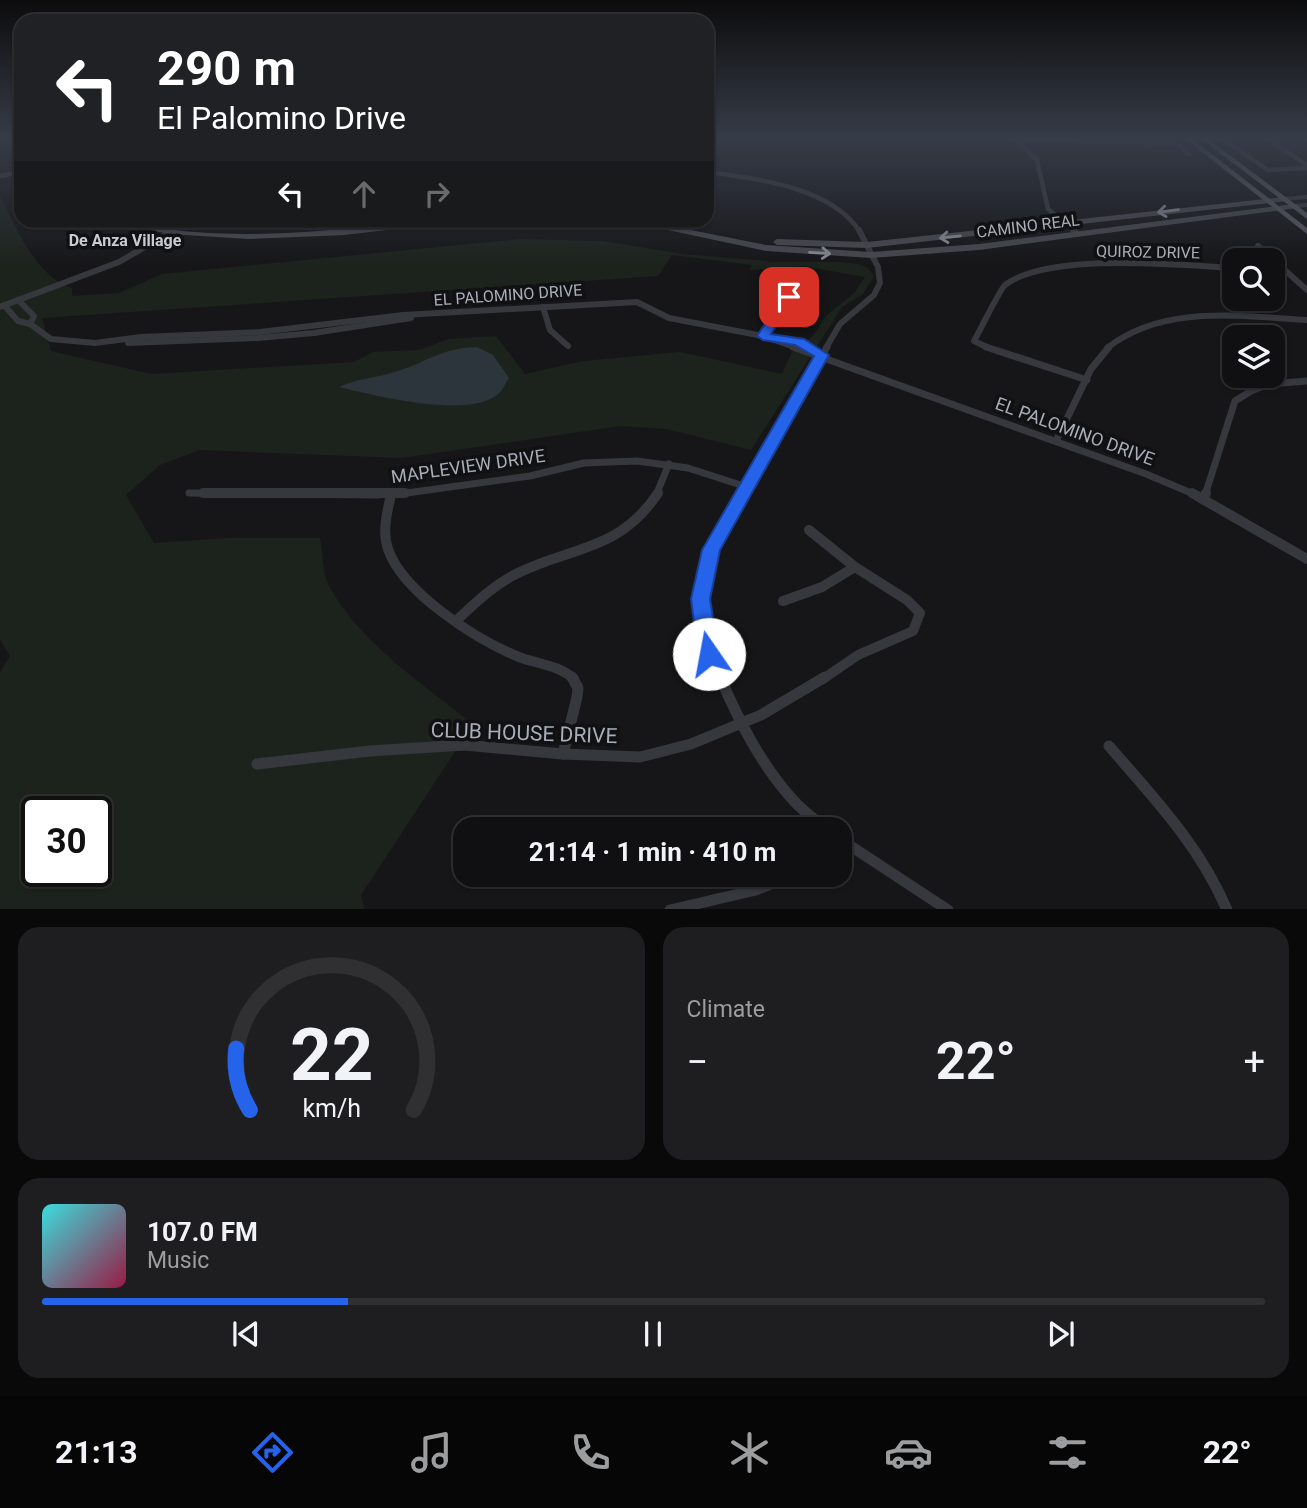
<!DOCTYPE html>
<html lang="en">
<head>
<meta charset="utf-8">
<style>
	body { margin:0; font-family:Roboto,sans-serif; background:#1e1e20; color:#f1f3f6; height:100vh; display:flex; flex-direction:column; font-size:26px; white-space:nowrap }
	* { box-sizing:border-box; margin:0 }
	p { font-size:23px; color:#9c9d9f }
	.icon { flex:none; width:38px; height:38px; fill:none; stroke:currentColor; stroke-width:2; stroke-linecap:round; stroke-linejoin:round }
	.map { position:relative; height:909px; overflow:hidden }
	.details { display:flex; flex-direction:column; gap:18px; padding:18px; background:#09090a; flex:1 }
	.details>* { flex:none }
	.guide { position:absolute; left:14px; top:14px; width:700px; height:214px; border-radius:21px; box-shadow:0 2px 5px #0004,0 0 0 2px #303032; background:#202124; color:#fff; overflow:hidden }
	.fabs { position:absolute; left:1222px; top:248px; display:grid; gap:14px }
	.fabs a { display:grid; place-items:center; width:63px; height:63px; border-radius:14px; background:#101012; box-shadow:0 2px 5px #0004,0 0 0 2px #303032; font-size:35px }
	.speed { position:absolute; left:21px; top:796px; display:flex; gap:14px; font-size:35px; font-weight:700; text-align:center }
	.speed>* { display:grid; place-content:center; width:91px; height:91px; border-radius:50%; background:#101012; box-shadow:0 2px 5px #0004,0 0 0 2px #303032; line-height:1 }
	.speed .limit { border:4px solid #111; border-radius:10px; background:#fff; color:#111 }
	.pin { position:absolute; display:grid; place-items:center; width:60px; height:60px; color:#fff; margin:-30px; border-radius:14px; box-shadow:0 4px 10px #0006 }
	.me { position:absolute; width:77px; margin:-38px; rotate:348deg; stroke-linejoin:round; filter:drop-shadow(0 0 5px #0008) }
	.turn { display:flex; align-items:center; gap:24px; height:147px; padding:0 28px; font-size:32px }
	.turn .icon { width:91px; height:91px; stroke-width:2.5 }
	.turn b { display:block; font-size:49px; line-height:60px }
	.lanes { display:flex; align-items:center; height:66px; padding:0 28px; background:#0003; justify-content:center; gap:35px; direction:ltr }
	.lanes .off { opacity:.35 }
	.big { font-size:52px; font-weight:700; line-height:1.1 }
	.details .widget { flex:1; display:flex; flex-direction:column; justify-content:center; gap:10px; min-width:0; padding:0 24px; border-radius:21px; background:#1e1e20 }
	.details .dial { align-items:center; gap:0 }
	.dial svg { height:182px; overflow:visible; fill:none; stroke:#303032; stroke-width:7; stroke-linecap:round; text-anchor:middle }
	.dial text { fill:#f1f3f6; stroke:none }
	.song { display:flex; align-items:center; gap:21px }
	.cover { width:84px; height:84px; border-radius:10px; background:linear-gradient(135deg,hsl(180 70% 55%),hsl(340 70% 35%)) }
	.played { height:7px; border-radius:4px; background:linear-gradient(90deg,#2563eb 25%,#303032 25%) }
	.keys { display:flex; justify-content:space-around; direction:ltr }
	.heat { display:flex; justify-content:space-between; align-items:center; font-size:38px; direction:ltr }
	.details .tiles { flex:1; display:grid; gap:18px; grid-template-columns:1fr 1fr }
	.widget:last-child { grid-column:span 2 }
	.trip { position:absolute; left:453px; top:817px; width:399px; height:70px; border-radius:21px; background:#101012; box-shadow:0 2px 5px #0004,0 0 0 2px #303032; font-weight:700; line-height:70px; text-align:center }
	.menu { display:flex; height:112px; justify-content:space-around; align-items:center; background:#060607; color:#9c9d9f }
	.menu .icon { width:49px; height:49px }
	.menu .current { color:#2563eb }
	.menu b { font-size:32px; color:#f1f3f6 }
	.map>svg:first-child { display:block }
</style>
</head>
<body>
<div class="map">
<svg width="1307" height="910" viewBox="0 0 1307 910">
	<rect width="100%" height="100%" fill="#161618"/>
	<path fill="#1c231d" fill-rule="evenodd" d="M0,196C16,227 36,277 72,288V296L119,293L162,274L520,239L604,241L682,254L778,262H840L859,264L868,268L874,276L863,294L842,307L751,450L666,429L620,426L402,458L200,450L160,465L126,495L154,543L228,538H320C323,552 322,573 329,586C361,644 423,684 473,724L361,895L364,909H0V672L10,656L0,640ZM672,255L752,265L750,270L803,266L865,277L855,292L826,316L813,336L792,352L782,374L680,352L583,361L525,374L496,336L449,339L419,350L373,352L354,362L151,374L51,351L42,318L658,276ZM37,812H96V872H37Z"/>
	<path fill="#2c353c" d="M477,347L493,355L509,378C506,382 504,388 500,392C474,421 373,395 339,387C358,378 378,378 398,371C429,361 441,348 477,347Z"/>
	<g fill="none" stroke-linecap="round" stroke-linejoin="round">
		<g stroke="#37383d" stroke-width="4.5">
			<polyline points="1221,138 1268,170 1307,168"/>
			<polyline points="1266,138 1307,165"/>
			<polyline points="1015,139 1037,160 1048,209 1075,232"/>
			<polyline points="1017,140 1176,143"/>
			<polyline points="1173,141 1189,154"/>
			<path d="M707,172C755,178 832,187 860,232"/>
			<polyline points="0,176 21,172"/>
			<polyline points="171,232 191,220"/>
		</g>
		<g stroke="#37383d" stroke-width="6">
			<polyline points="1073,230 1078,234"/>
			<polyline points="1258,246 1307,290"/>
			<polyline points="4,305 18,321 30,324 34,316 18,300"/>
			<polyline points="0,307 119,262 174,230"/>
			<polyline points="543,307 550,330 568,346"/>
			<polyline points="30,324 51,339 95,343 141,337 260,332 403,315 637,302 669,318 763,336 777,313 806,279"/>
			<polyline points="128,343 258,338 314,333 411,318"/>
			<polyline points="797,348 763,336 787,339 811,348"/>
			<polyline points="826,348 840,324 874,295 880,283 878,267 859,230"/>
			<path d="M989,348L974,341C980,331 1000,289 1005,285C1049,252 1179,265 1234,268"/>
			<path d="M1107,348C1163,304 1241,316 1307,320"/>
		</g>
		<g stroke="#37383d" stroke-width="7">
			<polyline points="793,347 1146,474 1196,495"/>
			<polyline points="808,347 822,355"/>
			<polyline points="986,347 1087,380"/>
			<polyline points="1056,441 1091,369 1109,347"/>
			<polyline points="189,493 379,495"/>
			<polyline points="392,495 530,476 584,463 637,461 688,468 747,487"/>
			<polyline points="656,495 669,464"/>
			<polyline points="742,495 827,347"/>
			<polyline points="1205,495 1235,401 1251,391 1269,384 1307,381"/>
		</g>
		<g stroke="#37383d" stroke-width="10">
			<polyline points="203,493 405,493"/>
			<polyline points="1192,493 1307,559"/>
			<path d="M391,495C387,512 382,532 388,549C403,593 477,640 519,657C537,664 559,665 574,679"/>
			<polyline points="1204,498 1206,493"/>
			<polyline points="809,530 855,567 907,600 920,613 913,631 858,655 823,679"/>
			<polyline points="783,601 822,587 855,567"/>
			<path d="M457,620C475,603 494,585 516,574C571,546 619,552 658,493"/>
			<path d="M720,679C686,598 701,565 743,493"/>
		</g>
		<g stroke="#37383d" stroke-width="11">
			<path d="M720,677C739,721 761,765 794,801C804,812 816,820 827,830"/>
			<path d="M1109,746C1154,798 1200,846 1227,910"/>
			<polyline points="563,754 577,697 578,688 572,677"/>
			<polyline points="257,764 370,751 464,745 563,754 640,757 691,744 761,715 825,677"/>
			<polyline points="840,839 948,910"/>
			<polyline points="670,910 756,890 792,875"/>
		</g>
		<g fill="#37383d" fill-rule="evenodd">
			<polygon points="1307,195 1307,199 1284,201 1281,199 1284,197"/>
			<polygon points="1307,203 1307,207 1294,208 1291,206 1294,204"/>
		</g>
		<g fill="#45474d" fill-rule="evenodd">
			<polygon points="1284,197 1287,197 1287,201 867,248 777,245 773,242 777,239 867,242"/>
			<polygon points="1294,204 1297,204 1297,208 979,250 871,258 766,251 621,220 640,220 766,245 871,252 979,244"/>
			<path d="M119,220C136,220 151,226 167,229C195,233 224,234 253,234C326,234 399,220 473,220L344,235L249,239L170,234L143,229Z"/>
		</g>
		<g fill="#53555c" fill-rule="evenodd">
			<polygon points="1184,138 1191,138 1307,228 1307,234"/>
			<polygon points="1200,138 1207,138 1307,213 1307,219"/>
		</g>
	</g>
	<defs><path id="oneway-shaft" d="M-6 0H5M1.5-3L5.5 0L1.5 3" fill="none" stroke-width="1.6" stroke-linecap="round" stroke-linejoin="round" transform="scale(1.75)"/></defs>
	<g stroke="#858993">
		<use href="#oneway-shaft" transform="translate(1168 211) rotate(173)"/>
		<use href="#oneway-shaft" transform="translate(950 237) rotate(174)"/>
		<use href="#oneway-shaft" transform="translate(820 253) rotate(3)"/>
	</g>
	<linearGradient id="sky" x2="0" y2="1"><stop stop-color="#0c0c0d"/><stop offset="0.52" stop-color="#363c48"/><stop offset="1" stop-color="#363c48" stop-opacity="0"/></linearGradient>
	<rect width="1307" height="266" fill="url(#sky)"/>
	<polygon fill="#2563eb" stroke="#184099" stroke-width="2" points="789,293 795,297 771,334 804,339 829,355 720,550 710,599 719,654 716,660 709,662 701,660 698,654 691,599 702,550 814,356 795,345 763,340 757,336 784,295"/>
	<g text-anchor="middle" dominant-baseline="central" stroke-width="7" stroke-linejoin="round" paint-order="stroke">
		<g font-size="16" fill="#a8adb8" stroke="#111113">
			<text transform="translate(1028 226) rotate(-7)">CAMINO REAL</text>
			<text transform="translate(1148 252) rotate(1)">QUIROZ DRIVE</text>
			<text transform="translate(508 295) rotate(-4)">EL PALOMINO DRIVE</text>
		</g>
		<g font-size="16" font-weight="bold" fill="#c9ccd4" stroke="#111113">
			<text x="125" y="240">De Anza Village</text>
		</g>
		<g font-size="18" fill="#a8adb8" stroke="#111113">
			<text transform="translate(1075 431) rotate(20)">EL PALOMINO DRIVE</text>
			<text transform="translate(468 466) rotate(-8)">MAPLEVIEW DRIVE</text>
		</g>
		<g font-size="21" fill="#a8adb8" stroke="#111113">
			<text transform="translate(524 733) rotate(2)">CLUB HOUSE DRIVE</text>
		</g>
	</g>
</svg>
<div class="fabs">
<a><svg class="icon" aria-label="search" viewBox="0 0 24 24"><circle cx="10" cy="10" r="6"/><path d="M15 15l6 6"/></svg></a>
<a><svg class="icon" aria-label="layers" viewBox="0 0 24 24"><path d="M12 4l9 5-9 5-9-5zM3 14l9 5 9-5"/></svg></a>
</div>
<div class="speed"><div class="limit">30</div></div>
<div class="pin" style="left:789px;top:297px;background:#d93025"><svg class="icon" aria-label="arrive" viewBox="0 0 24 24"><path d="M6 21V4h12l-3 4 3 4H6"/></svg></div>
<svg class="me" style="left:709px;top:654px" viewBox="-20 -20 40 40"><circle r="19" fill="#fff"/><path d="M0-13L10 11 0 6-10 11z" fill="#2563eb"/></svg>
<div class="trip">21:14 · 1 min · 410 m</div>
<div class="guide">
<div class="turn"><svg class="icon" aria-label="left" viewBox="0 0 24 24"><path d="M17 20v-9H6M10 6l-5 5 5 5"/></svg><div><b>290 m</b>El Palomino Drive</div></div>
<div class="lanes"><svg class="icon" aria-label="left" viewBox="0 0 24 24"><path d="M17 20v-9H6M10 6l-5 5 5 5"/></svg><svg class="icon off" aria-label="ahead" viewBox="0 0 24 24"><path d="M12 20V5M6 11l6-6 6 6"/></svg><svg class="icon off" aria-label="right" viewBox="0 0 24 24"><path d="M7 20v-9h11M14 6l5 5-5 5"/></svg></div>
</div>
</div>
<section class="details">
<div class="tiles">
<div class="widget dial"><svg viewBox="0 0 100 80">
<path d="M14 69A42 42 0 1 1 86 69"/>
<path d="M14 69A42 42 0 0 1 8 42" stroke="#2563eb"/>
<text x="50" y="56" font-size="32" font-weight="700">22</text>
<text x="50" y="72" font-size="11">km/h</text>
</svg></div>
<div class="widget"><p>Climate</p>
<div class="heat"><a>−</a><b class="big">22°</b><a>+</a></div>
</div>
<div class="widget">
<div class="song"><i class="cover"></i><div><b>107.0 FM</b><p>Music</p></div></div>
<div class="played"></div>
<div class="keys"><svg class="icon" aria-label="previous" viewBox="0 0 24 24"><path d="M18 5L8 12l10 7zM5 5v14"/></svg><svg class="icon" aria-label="pause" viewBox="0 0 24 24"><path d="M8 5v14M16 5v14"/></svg><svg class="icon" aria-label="next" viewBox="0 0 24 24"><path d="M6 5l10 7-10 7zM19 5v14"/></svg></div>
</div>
</div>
</section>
<nav class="menu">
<b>21:13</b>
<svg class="icon current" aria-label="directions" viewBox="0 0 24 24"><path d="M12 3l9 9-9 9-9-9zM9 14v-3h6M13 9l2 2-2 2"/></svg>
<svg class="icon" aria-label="music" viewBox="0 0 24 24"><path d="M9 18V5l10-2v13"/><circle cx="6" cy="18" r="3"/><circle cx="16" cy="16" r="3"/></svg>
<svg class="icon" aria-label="phone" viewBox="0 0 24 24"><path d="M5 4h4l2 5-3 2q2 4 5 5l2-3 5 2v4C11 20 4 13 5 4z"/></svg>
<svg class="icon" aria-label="climate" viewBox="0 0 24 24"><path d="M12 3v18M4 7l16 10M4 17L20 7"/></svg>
<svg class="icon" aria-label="car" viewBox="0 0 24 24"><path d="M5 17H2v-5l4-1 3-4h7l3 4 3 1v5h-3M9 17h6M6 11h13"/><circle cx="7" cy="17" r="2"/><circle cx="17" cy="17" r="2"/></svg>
<svg class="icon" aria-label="filters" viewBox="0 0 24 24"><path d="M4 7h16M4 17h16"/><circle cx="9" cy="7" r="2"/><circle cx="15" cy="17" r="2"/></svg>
<b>22°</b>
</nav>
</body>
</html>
